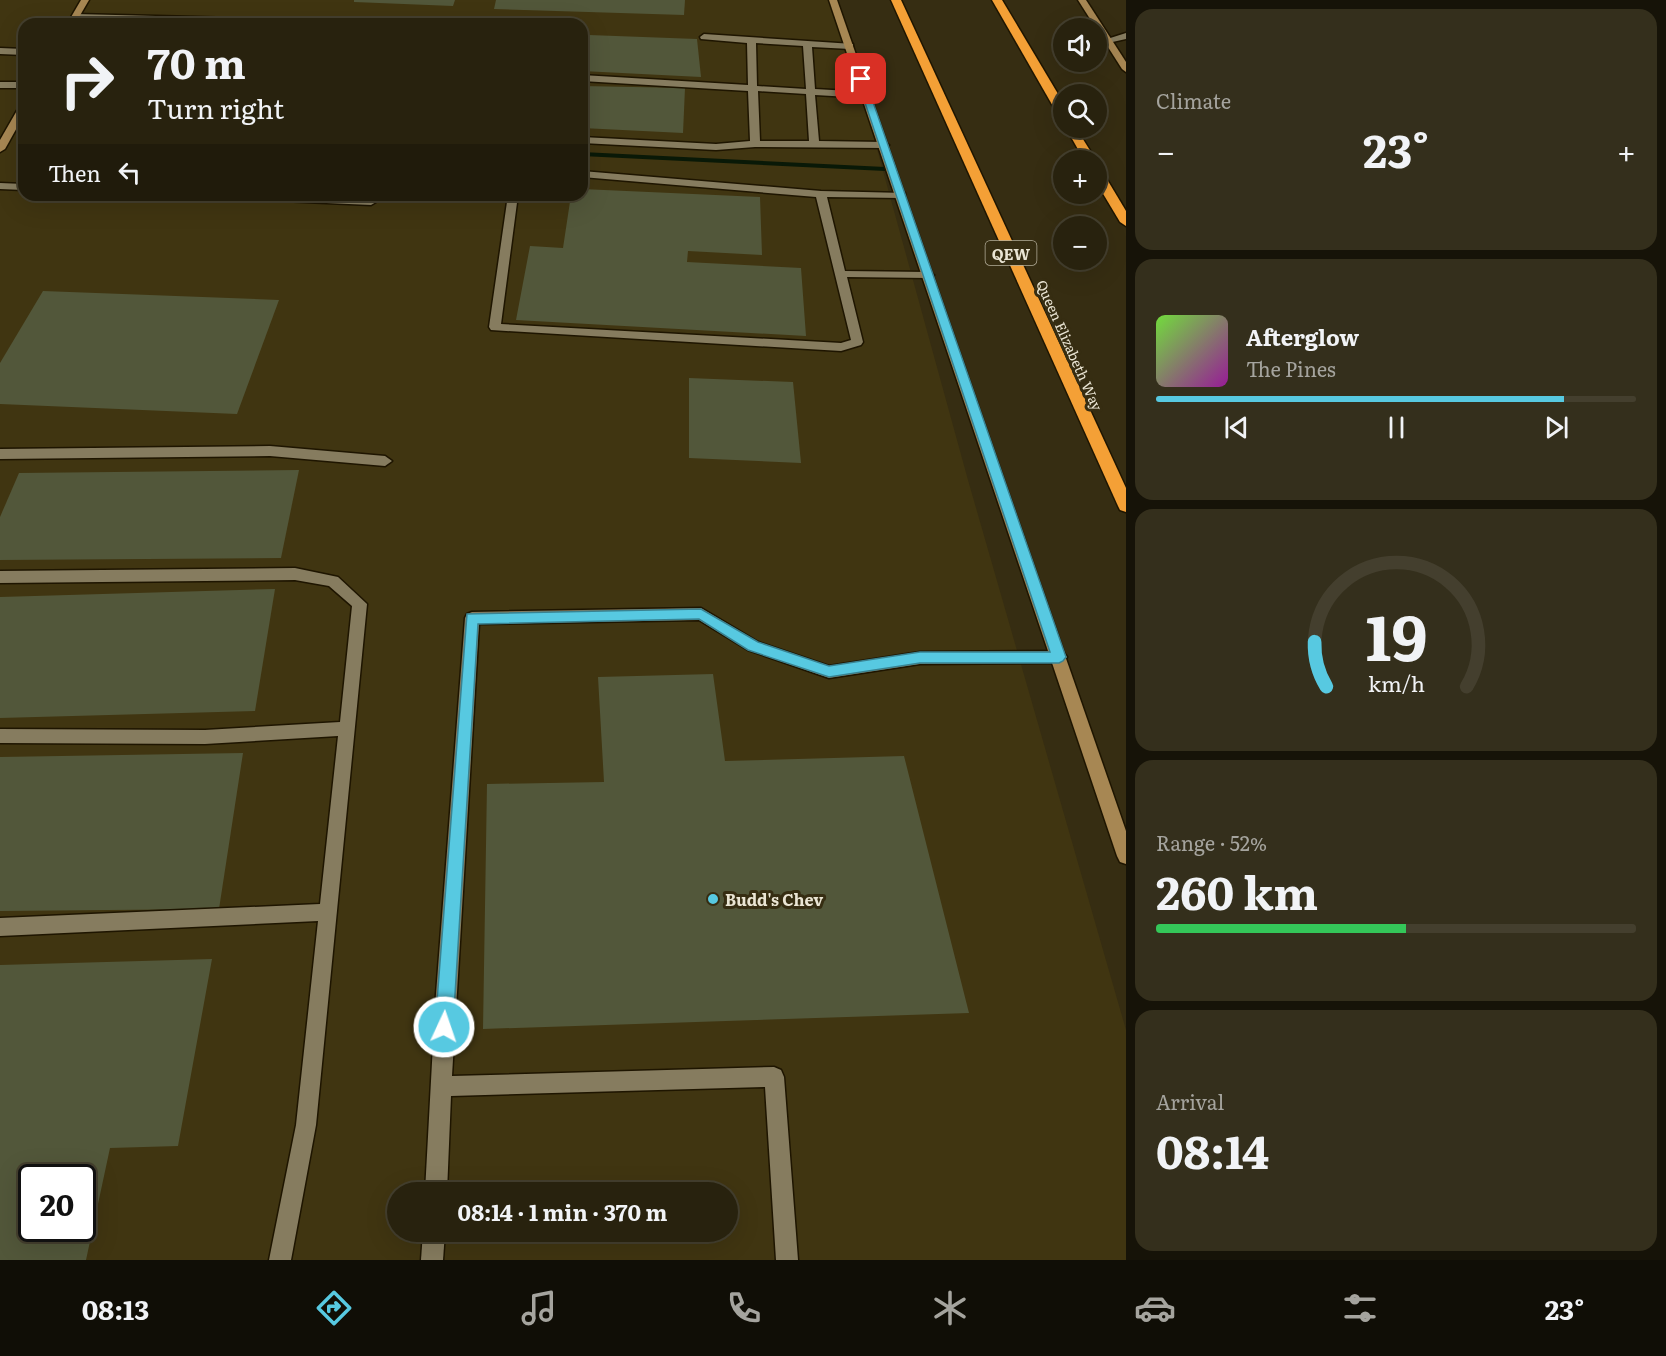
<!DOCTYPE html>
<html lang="en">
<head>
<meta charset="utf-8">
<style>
	body { margin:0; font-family:Literata,serif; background:#342f1c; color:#f1f3f6; height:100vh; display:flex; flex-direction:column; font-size:22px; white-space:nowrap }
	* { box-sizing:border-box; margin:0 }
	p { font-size:20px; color:#a5a49e }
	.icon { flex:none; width:33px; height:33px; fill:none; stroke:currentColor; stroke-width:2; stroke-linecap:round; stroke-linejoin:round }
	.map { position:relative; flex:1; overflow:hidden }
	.details { display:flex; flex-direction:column; gap:9px; padding:9px; background:#161308; width:540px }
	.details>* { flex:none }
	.hud { position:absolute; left:18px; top:18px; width:570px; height:183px; border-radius:18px; box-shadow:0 6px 24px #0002,0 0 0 2px #443f2e; background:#28220e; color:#f1f3f6; overflow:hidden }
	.tools { position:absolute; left:1053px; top:18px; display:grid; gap:12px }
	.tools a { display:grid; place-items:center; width:54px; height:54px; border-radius:50%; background:#28220e; box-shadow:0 6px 24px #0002,0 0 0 2px #443f2e; font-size:30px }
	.speed { position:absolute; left:18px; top:1164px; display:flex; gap:12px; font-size:30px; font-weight:700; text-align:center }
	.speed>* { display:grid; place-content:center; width:78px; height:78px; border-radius:50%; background:#28220e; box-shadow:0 6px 24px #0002,0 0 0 2px #443f2e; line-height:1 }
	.speed .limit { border:3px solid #111; border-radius:9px; background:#fff; color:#111 }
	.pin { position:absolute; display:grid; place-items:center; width:51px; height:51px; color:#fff; margin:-26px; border-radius:12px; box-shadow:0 3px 9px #0006 }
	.me { position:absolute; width:66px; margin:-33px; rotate:3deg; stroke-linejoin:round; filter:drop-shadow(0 0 4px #0008) }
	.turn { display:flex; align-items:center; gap:21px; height:126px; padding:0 30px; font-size:27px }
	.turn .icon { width:78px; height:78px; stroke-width:2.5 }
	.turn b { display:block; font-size:42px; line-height:51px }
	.then { display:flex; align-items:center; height:57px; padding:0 30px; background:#0003; gap:12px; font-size:22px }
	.big { font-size:45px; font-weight:700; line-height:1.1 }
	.details .tile { flex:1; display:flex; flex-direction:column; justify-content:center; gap:9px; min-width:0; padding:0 21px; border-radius:18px; background:#342f1c }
	.details .dial { align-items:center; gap:0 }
	.dial svg { height:156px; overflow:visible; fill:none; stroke:#443f2e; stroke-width:7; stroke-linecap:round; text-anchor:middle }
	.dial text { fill:#f1f3f6; stroke:none }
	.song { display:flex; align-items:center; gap:18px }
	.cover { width:72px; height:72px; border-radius:9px; background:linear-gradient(135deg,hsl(100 70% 55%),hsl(300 70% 35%)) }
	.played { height:6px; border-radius:3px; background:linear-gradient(90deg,#57c9e1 85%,#443f2e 85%) }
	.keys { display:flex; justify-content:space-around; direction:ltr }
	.heat { display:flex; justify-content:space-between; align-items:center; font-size:33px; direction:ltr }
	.charge { height:9px; border-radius:4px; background:linear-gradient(90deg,#34c759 52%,#443f2e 0) }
	.trip { position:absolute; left:387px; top:1182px; width:351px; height:60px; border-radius:30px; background:#28220e; box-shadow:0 6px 24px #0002,0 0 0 2px #443f2e; font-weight:700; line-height:60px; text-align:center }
	.tab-bar { display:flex; height:96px; justify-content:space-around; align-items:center; background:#100e06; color:#a5a49e }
	.tab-bar .icon { width:42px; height:42px }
	.tab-bar .selected { color:#57c9e1 }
	.tab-bar b { font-size:27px; color:#f1f3f6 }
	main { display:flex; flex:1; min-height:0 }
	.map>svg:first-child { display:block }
</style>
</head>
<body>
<main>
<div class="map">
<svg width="1126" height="1260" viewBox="0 0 1126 1260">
	<rect width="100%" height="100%" fill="#362d12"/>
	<path fill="#403511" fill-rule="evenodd" d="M0,0H836L968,480L1126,1030V1260H0ZM24,24H582V195H24ZM32,1178H82V1228H32ZM398,1192H728V1232H398Z"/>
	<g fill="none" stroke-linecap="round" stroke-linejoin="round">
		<polygon fill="#091907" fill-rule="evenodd" points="582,152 885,167 889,169 885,171 582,156"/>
	</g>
	<g fill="#52573a" fill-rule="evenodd">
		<polygon points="354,0 455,0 453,6 354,2"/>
		<polygon points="496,0 685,0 684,15 494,9"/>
		<polygon points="589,35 697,39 701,77 582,71"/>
		<polygon points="582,86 685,88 683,133 582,128"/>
		<polygon points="582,189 760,197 762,255 688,251 687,262 801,268 806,336 516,320 530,246 563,248 571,195 582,195"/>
		<polygon points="43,291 279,300 237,414 0,404 0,363"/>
		<polygon points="689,378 793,382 801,463 689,458"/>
		<polygon points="299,470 281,558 0,560 0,517 19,473"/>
		<polygon points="275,589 255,711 0,718 0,597"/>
		<polygon points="713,674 725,761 904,756 969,1013 483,1029 487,784 604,782 598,677"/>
		<polygon points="243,753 219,909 0,911 0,757"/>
		<path d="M212,959L178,1146L110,1148L86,1260H0V965ZM32,1178H82V1228H32Z"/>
	</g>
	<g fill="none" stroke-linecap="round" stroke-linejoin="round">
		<defs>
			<g id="lane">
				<polygon points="76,14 353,21 357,24 252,24 73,19 73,15"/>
				<polygon points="1126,33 1126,39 1108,43 1104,40"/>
				<path d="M704,34L853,44V48L850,49L812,47L815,89L867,92L872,95L867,98L815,95L819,141L884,142L889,145L884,148L755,147L716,150L582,143V137L716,144L750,141L748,91L582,81V75L748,85L747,43L701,39L700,37ZM756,43L803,46L806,89L757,86ZM758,91L806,94L809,141H760Z"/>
				<polygon points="0,48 24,49 24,55 0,54"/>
				<rect x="0" y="82" width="24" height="6"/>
				<polygon points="582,171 821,191 905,193 905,197 901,198 827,197 845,271 928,272 934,275 928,278 847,277 863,342 861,345 841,351 491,330 489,327 508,195 518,195 501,324 841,343 851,340 816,197 582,177"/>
				<polygon points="0,183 24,184 24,190 0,189"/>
				<polygon points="213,195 371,199 376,202 371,205 218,198"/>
				<polygon points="270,446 385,456 392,461 385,466 270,456 0,459 0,449"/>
				<polygon points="295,568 338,577 367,604 316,1125 291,1260 269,1260 296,1125 318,921 0,936 0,918 320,904 338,736 205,744 0,743 0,729 205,730 340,722 352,606 329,586 295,580 0,583 0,571"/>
				<polygon points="701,608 758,642 829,666 920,652 1059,651 1064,653 1067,657 1064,661 1059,663 920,664 829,678 748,650 699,620 479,624 452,1076 774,1067 781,1070 784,1077 798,1260 776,1260 765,1087 451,1096 447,1192 425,1192 435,1007 465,618 467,614 472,612"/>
				<polygon points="423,1232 445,1232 443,1260 421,1260"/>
			</g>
			<g id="secondary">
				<polygon points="81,0 89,0 75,24 67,24"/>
				<polygon points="829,0 837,0 1126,831 1126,864 1120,862 1117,856"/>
				<polygon points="1078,0 1086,0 1126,62 1126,72 1122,69"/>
				<polygon points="24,104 24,115 5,149 0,152 0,140 19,107"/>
			</g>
			<g id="highway">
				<polygon points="891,0 901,0 1126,488 1126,512 1120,510 1118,506"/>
				<polygon points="992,0 1002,0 1064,104 1064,118 1058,115"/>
				<polygon points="1066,128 1076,128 1096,160 1084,160"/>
				<polygon points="1096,167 1102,171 1126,211 1126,226 1120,222 1096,182"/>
			</g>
		</defs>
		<use href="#lane" stroke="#1e1500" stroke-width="3"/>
		<use href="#secondary" stroke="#1e1500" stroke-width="3"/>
		<use href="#highway" stroke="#1e1500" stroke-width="3"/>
		<use href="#lane" fill="#867c5f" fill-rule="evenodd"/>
		<use href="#secondary" fill="#a78753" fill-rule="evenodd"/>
		<use href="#highway" fill="#f4a036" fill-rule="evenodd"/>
	</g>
	<polygon fill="#57c9e1" stroke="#398392" stroke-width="1.5" points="861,76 865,79 1066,657 1063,661 1059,663 920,663 829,677 748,650 699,619 478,624 453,1027 450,1033 444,1036 438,1033 435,1027 467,614 701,609 758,642 829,666 920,652 1050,652 857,79"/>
	<circle fill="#57c9e1" stroke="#362d12" stroke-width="2" cx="713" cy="899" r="6"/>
	<g text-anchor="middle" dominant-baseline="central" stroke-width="6" stroke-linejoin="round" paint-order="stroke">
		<g font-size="14" fill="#eae5d4" stroke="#362d12">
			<text transform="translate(1070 345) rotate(66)">Queen Elizabeth Way</text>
		</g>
		<rect fill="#362d12" stroke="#b4ae9a" stroke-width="1.5" x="985.5" y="241" width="51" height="24" rx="4.5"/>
		<g font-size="15" font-weight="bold" fill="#eae5d4">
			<text x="1011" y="253">QEW</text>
		</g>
		<g font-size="16" font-weight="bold" fill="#eae5d4" stroke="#362d12" text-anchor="start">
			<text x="725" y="899">Budd's Chev</text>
		</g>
	</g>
</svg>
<div class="tools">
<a><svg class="icon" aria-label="sound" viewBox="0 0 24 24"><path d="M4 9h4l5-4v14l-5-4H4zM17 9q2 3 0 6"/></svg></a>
<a><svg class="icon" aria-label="search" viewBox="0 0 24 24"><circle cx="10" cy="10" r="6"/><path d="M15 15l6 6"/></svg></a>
<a>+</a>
<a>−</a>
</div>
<div class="speed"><div class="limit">20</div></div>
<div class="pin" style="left:861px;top:79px;background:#d93025"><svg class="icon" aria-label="arrive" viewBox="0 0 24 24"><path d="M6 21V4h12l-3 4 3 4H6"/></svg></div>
<svg class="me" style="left:444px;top:1027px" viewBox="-20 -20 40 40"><circle r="17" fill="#57c9e1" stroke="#fff" stroke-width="3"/><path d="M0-11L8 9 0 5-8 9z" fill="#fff"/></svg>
<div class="trip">08:14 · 1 min · 370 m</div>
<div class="hud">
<div class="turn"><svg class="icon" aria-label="right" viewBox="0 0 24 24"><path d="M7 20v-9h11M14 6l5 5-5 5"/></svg><div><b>70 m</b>Turn right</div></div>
<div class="then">Then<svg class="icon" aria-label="left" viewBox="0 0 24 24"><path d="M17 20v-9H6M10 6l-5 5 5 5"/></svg></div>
</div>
</div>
<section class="details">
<div class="tile"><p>Climate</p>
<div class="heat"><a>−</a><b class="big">23°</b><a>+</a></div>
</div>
<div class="tile">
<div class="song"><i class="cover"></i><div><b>Afterglow</b><p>The Pines</p></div></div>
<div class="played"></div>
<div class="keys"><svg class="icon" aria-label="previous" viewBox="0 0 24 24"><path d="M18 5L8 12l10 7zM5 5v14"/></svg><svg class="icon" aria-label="pause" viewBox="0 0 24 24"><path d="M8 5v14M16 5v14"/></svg><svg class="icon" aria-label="next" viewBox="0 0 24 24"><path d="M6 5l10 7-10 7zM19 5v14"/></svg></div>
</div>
<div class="tile dial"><svg viewBox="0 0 100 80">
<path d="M14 69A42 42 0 1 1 86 69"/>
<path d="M14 69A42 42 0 0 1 8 46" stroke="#57c9e1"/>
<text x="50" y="56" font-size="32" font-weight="700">19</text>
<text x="50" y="72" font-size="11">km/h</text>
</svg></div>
<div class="tile"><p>Range · 52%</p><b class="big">260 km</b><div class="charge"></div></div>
<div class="tile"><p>Arrival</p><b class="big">08:14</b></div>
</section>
</main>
<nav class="tab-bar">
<b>08:13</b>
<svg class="icon selected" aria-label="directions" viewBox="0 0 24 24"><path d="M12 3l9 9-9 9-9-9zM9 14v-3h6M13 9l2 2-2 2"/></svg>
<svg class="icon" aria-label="music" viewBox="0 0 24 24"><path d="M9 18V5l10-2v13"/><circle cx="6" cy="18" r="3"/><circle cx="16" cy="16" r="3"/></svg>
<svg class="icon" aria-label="phone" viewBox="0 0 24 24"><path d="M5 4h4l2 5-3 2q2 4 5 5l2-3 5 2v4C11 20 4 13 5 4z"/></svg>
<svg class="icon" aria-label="climate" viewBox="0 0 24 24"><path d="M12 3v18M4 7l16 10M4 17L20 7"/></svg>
<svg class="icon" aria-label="car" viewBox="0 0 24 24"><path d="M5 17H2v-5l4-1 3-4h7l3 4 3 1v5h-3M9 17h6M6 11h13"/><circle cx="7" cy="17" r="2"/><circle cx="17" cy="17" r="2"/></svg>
<svg class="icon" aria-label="filters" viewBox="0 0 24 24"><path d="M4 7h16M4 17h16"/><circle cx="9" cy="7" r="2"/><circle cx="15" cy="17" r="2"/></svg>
<b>23°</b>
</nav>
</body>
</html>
